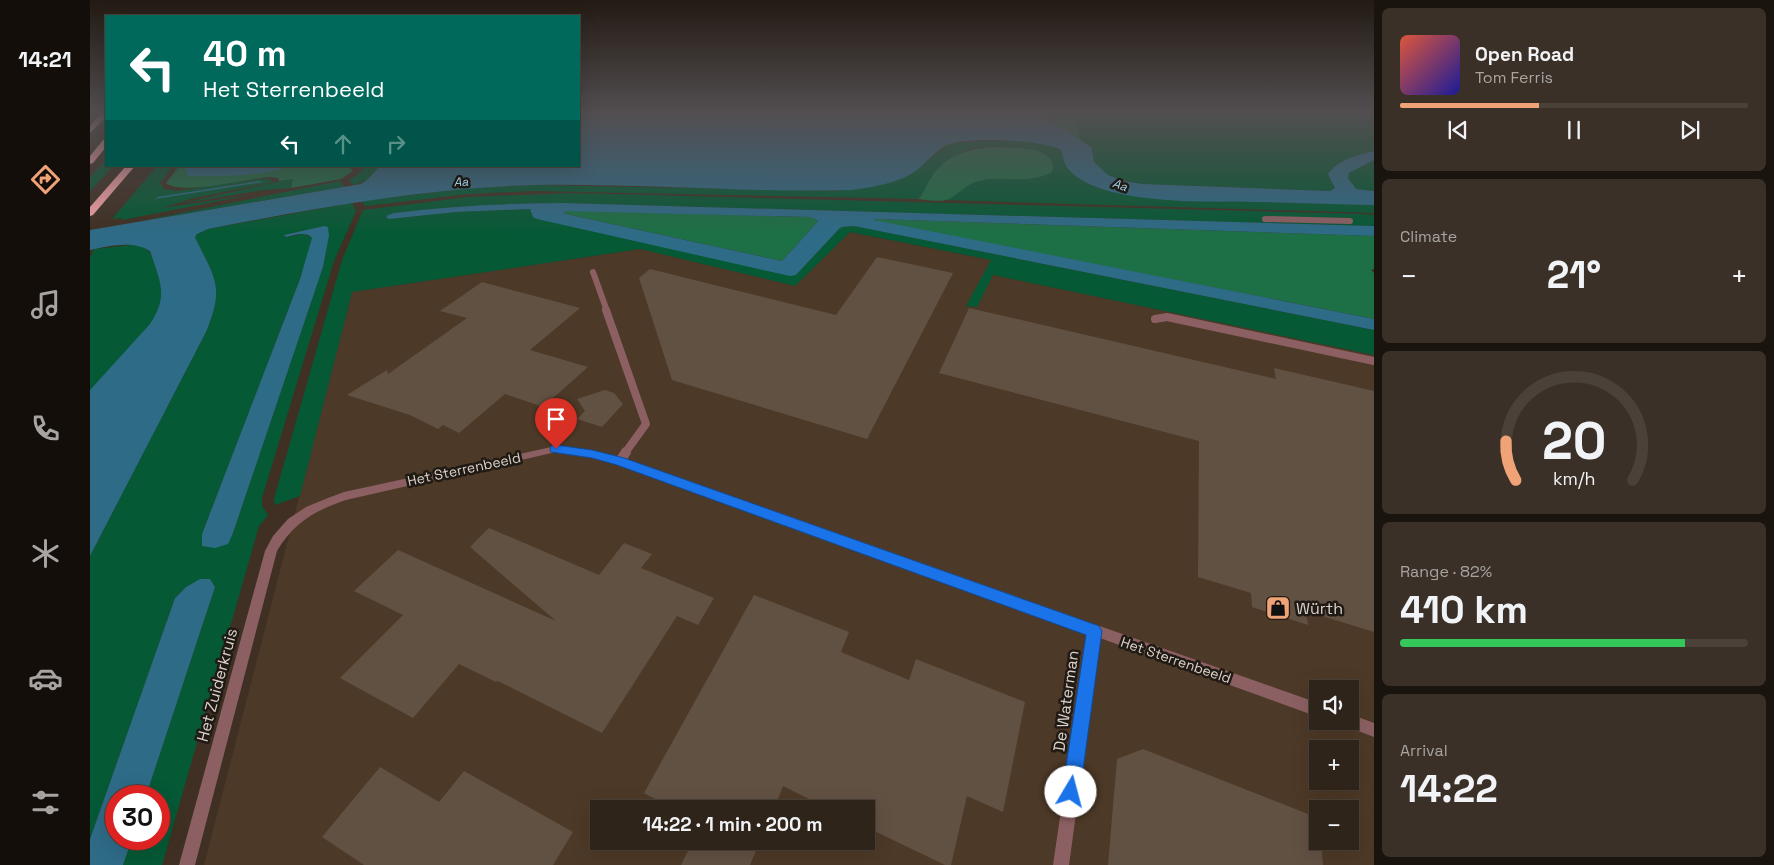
<!DOCTYPE html>
<html lang="en">
<head>
<meta charset="utf-8">
<style>
	body { margin:0; font-family:"Space Grotesk",sans-serif; background:#3b3027; color:#f1f3f6; height:100vh; display:flex; flex-direction:column; font-size:19px; white-space:nowrap }
	* { box-sizing:border-box; margin:0 }
	p { font-size:16px; color:#a7a4a2 }
	.icon { flex:none; width:28px; height:28px; fill:none; stroke:currentColor; stroke-width:2; stroke-linecap:round; stroke-linejoin:round }
	.map { position:relative; flex:1; overflow:hidden }
	.details { display:flex; flex-direction:column; gap:8px; padding:8px; background:#1a140e; width:400px }
	.details>* { flex:none }
	.hud { position:absolute; left:15px; top:15px; width:475px; height:152px; border-radius:0px; box-shadow:0 5px 20px #0002,0 0 0 1px #4a4139; background:#00695c; color:#fff; overflow:hidden }
	.controls { position:absolute; left:1219px; top:680px; display:grid; gap:10px }
	.controls a { display:grid; place-items:center; width:50px; height:50px; border-radius:0px; background:#2f241a; box-shadow:0 5px 20px #0002,0 0 0 1px #4a4139; font-size:25px }
	.speed { position:absolute; left:15px; top:785px; display:flex; gap:10px; font-size:25px; font-weight:700; text-align:center }
	.speed>* { display:grid; place-content:center; width:65px; height:65px; border-radius:50%; background:#2f241a; box-shadow:0 5px 20px #0002,0 0 0 1px #4a4139; line-height:1 }
	.speed .limit { border:8px solid #d22; background:#fff; color:#111 }
	.pin { position:absolute; display:grid; place-items:center; width:42px; height:42px; color:#fff; margin:-51px -21px; border-radius:50% 50% 50% 0; rotate:-45deg; box-shadow:0 0 5px #0007 }
	.pin .icon { rotate:45deg }
	.me { position:absolute; width:55px; margin:-28px; rotate:8deg; stroke-linejoin:round; filter:drop-shadow(0 0 4px #0008) }
	.turn { display:flex; align-items:center; gap:18px; height:105px; padding:0 15px; font-size:22px }
	.turn .icon { width:65px; height:65px; stroke-width:2.5 }
	.turn b { display:block; font-size:35px; line-height:42px }
	.lanes { display:flex; align-items:center; height:48px; padding:0 15px; background:#0003; justify-content:center; gap:25px; direction:ltr }
	.lanes .off { opacity:.35 }
	.big { font-size:38px; font-weight:800; line-height:1.1 }
	.details .tile { flex:1; display:flex; flex-direction:column; justify-content:center; gap:8px; min-width:0; padding:0 18px; border-radius:8px; background:#3b3027 }
	.details .dial { align-items:center; gap:0 }
	.dial svg { height:130px; overflow:visible; fill:none; stroke:#4a4139; stroke-width:7; stroke-linecap:round; text-anchor:middle }
	.dial text { fill:#f1f3f6; stroke:none }
	.song { display:flex; align-items:center; gap:15px }
	.cover { width:60px; height:60px; border-radius:8px; background:linear-gradient(135deg,hsl(10 70% 55%),hsl(240 70% 35%)) }
	.played { height:5px; border-radius:2px; background:linear-gradient(90deg,#efa376 40%,#4a4139 40%) }
	.keys { display:flex; justify-content:space-around; direction:ltr }
	.heat { display:flex; justify-content:space-between; align-items:center; font-size:28px; direction:ltr }
	.charge { height:8px; border-radius:4px; background:linear-gradient(90deg,#34c759 82%,#4a4139 0) }
	.trip { position:absolute; left:500px; top:800px; width:285px; height:50px; border-radius:0px; background:#2f241a; box-shadow:0 5px 20px #0002,0 0 0 1px #4a4139; font-weight:800; line-height:50px; text-align:center }
	main { display:flex; flex:1; min-height:0 }
	.tab-bar { display:flex; flex-direction:column; width:90px; justify-content:space-around; align-items:center; background:#130e0a; color:#a7a4a2 }
	.tab-bar .icon { width:35px; height:35px }
	.tab-bar .on { color:#efa376 }
	.tab-bar b { font-size:22px; color:#f1f3f6 }
	.map>svg:first-child { display:block }
</style>
</head>
<body>
<main>
<nav class="tab-bar">
<b>14:21</b>
<svg class="icon on" aria-label="directions" viewBox="0 0 24 24"><path d="M12 3l9 9-9 9-9-9zM9 14v-3h6M13 9l2 2-2 2"/></svg>
<svg class="icon" aria-label="music" viewBox="0 0 24 24"><path d="M9 18V5l10-2v13"/><circle cx="6" cy="18" r="3"/><circle cx="16" cy="16" r="3"/></svg>
<svg class="icon" aria-label="phone" viewBox="0 0 24 24"><path d="M5 4h4l2 5-3 2q2 4 5 5l2-3 5 2v4C11 20 4 13 5 4z"/></svg>
<svg class="icon" aria-label="climate" viewBox="0 0 24 24"><path d="M12 3v18M4 7l16 10M4 17L20 7"/></svg>
<svg class="icon" aria-label="car" viewBox="0 0 24 24"><path d="M5 17H2v-5l4-1 3-4h7l3 4 3 1v5h-3M9 17h6M6 11h13"/><circle cx="7" cy="17" r="2"/><circle cx="17" cy="17" r="2"/></svg>
<svg class="icon" aria-label="filters" viewBox="0 0 24 24"><path d="M4 7h16M4 17h16"/><circle cx="9" cy="7" r="2"/><circle cx="15" cy="17" r="2"/></svg>
</nav>
<div class="map">
<svg width="1284" height="865" viewBox="0 0 1284 865">
	<rect width="100%" height="100%" fill="#3f3023"/>
	<path fill="#4d3927" fill-rule="evenodd" d="M760,232L911,262L903,275L1284,355V865H114L262,292L551,249L705,286ZM1228,689H1260V721H1228ZM1228,749H1260V781H1228ZM509,809H776V841H509ZM1228,809H1260V841H1228Z"/>
	<g fill="#055935" fill-rule="evenodd">
		<path d="M983,112H1284V151L1275,153L1238,174L1245,188L1240,191L1053,184C1039,181 1009,178 1004,161C1003,157 1003,152 1002,148L990,139Z"/>
		<path d="M888,141C915,141 946,138 970,149L978,169L1001,185L1012,189L1177,202L1284,205V213L855,200C866,193 876,184 889,181C914,175 939,185 962,172L958,157C942,146 903,145 884,148C874,150 866,155 858,160L828,199L444,191L379,194L275,206L272,201L381,188L443,185L745,191L779,187L801,181L818,176L856,146L864,143Z"/>
		<polygon points="16,160 16,166 23,166 0,191 0,177"/>
		<polygon points="1284,160 1284,191 1266,189 1258,178 1259,173"/>
		<polygon points="67,166 83,166 70,183 74,189 87,191 168,179 179,179 183,182 104,198 72,208 160,195 32,220 32,218 22,219"/>
		<polygon points="275,166 290,166 276,181 263,185 259,180 267,175"/>
		<polygon points="203,178 201,188 174,190 89,204"/>
		<polygon points="250,181 254,187 51,221"/>
		<path d="M481,193L1272,214L1284,215V226L475,203C417,203 361,206 304,213L298,215L296,217L299,219L366,212L440,209L706,275L749,229L752,227L764,226L1284,330V355L903,275L887,307L876,306L901,260L760,232L705,286L550,249L262,292L210,496L185,505L184,499L252,260L273,210L378,197Z"/>
		<path d="M262,203L266,211L244,261L172,498V506L178,515L169,526L72,865H33L42,839H69V796H56L125,587L120,579C104,579 95,587 85,598L0,839V556L116,332C135,286 125,279 105,237L107,234L118,229ZM234,226L239,236L233,267L143,533L112,546V534L210,279L223,238L214,234L196,237L194,235Z"/>
		<path d="M39,245L51,246L60,252C64,264 71,279 72,292C74,324 21,368 0,390V258L4,249Z"/>
	</g>
	<g fill="#1d6f46">
		<polygon points="945,112 983,112 990,139 969,125"/>
		<path d="M903,147C918,148 970,144 962,172C939,185 914,175 889,181C875,184 868,196 856,200C848,202 836,200 828,199C834,193 836,185 842,176C857,155 878,148 903,147Z"/>
		<path d="M89,166H98L95,170L152,174L202,166H258L263,171L251,179L201,188L203,179L189,181L188,178L181,177C158,178 93,196 76,183Z"/>
		<polygon points="472,210 720,217 728,221 692,261 476,214"/>
		<polygon points="786,219 1284,236 1284,269 1281,270 1284,273 1284,319 784,221"/>
	</g>
	<g fill="#2e6b87" fill-rule="evenodd">
		<path d="M489,112H945L969,125L1002,148L1004,162L1018,175L1034,181L1053,184L1240,191L1245,188L1238,174C1248,160 1267,155 1284,151V160L1259,173L1258,178L1266,189L1284,191V205C1247,204 1210,203 1174,202C1125,201 1013,207 979,170C973,164 974,155 970,149C951,140 876,136 857,145C845,151 837,162 827,170C810,183 783,187 762,190C656,193 550,183 444,185C334,188 226,208 118,229L107,234L105,237C125,279 135,286 116,332L0,556V390L60,324C79,295 70,282 60,251C42,240 19,246 0,250V230L271,184L276,181L290,166H489Z"/>
		<path d="M98,166H202C170,176 132,177 98,176L95,169Z"/>
		<polygon points="169,181 173,182 65,199 68,197"/>
		<path d="M475,203L1284,226V236L786,219L784,220L1284,319V330L764,226L752,227L749,229L706,275L700,276L447,219L443,217L440,209L366,212L299,219L296,217L298,215L304,213C361,206 417,203 475,203ZM473,211L720,217L728,221L692,261L476,214Z"/>
		<path d="M234,226L238,227L239,236L233,267L143,533L138,544L125,548L112,546V534L210,279L222,238C216,231 205,235 196,237L194,235Z"/>
		<polygon points="110,579 120,579 125,587 56,796 26,796 26,839 42,839 33,865 0,865 0,839 85,598 96,587"/>
	</g>
	<g fill="#615143">
		<polygon points="787,257 863,273 777,439 582,380 549,278 560,269 746,315"/>
		<polygon points="392,282 490,308 440,350 498,367 453,407 415,394 369,433 353,425 348,429 320,415 257,395 297,370 298,374 377,318 350,311"/>
		<polygon points="879,308 1186,379 1184,368 1284,391 1284,632 1216,611 1218,625 1162,607 1161,593 1108,577 1109,441 849,373"/>
		<polygon points="515,390 524,393 533,404 512,427 487,419 495,411 487,399"/>
		<polygon points="399,528 509,575 534,543 562,554 551,568 624,598 608,625 587,616 512,733 408,681 406,682 369,664 323,718 250,678 313,615 264,591 308,550 466,621 380,547"/>
		<polygon points="664,595 759,632 751,652 819,680 826,659 935,702 913,812 877,796 861,865 855,865 776,827 776,809 739,809 693,786 684,809 584,809 554,793"/>
		<polygon points="1053,749 1228,818 1228,841 1231,841 1233,865 1018,865 1027,759"/>
		<polygon points="290,767 349,802 374,771 483,832 463,865 274,865 232,837"/>
		<polygon points="603,841 670,841 660,865 591,865"/>
	</g>
	<g fill="none" stroke-linecap="round" stroke-linejoin="round">
		<g stroke="#8c6063" stroke-width="6">
			<polyline points="1175,219 1260,221"/>
			<polyline points="503,272 517,311"/>
		</g>
		<g stroke="#8c6063" stroke-width="8">
			<polyline points="516,310 556,424 535,453"/>
			<polyline points="1065,319 1077,317 1284,361"/>
		</g>
		<polyline stroke="#8c6063" stroke-width="10" points="530,461 536,452"/>
		<g fill="#8c6063" fill-rule="evenodd">
			<path d="M466,446L502,450L534,458L1228,703V717L1010,638L979,865H963L997,633L527,464L502,458L466,452L256,500C226,510 203,523 187,551L105,865H89L175,551L183,536L198,519L216,507L238,498L254,492Z"/>
			<polygon points="1260,714 1284,723 1284,737 1255,726 1253,721 1260,721"/>
		</g>
		<g fill="#f8a3a8" fill-rule="evenodd">
			<polygon points="12,112 16,112 16,117 0,133 0,126"/>
			<polygon points="13,140 16,140 16,147 3,163 0,164 0,156"/>
			<polygon points="36,166 45,166 3,215 0,216 0,207"/>
		</g>
	</g>
	<linearGradient id="sky" x2="0" y2="1"><stop stop-color="#231a13"/><stop offset="0.48" stop-color="#524e50"/><stop offset="1" stop-color="#524e50" stop-opacity="0"/></linearGradient>
	<rect width="1284" height="234" fill="url(#sky)"/>
	<polygon fill="#1a73e8" stroke="#114b97" points="466,445 502,450 534,458 1009,626 1012,631 990,792 988,798 981,801 975,798 972,792 996,635 527,465 502,458 461,452 460,449 461,446"/>
	<defs>
		<symbol id="shop-square" viewBox="-11 -11 22 22"><rect x="-9" y="-9" width="18" height="18" rx="4" fill="#efa376" stroke="#201a14"/><path d="M-5-2.5h2.3a2.7 3.5 0 0 1 5.4 0H5L5.5 6h-11ZM-1.5-2.5h3a1.5 2.3 0 0 0-3 0Z" fill="#111"/></symbol>
	</defs>
	<g fill-rule="evenodd">
		<use href="#shop-square" x="1174" y="594" width="28" height="28"/>
	</g>
	<g text-anchor="middle" dominant-baseline="central" stroke-width="5" stroke-linejoin="round" paint-order="stroke">
		<g font-size="12" font-style="italic" fill="#a5d7f0" stroke="#201a14">
			<text transform="translate(371 182) rotate(-3)">Aa</text>
			<text transform="translate(1030 185) rotate(19)">Aa</text>
		</g>
		<g font-size="14" fill="#dcd2ca" stroke="#201a14">
			<text transform="translate(374 469) rotate(-12)">Het Sterrenbeeld</text>
			<text transform="translate(1086 660) rotate(19)">Het Sterrenbeeld</text>
		</g>
		<g font-size="16" fill="#dcd2ca" stroke="#201a14" text-anchor="start">
			<text x="1206" y="608">Würth</text>
		</g>
		<g font-size="16" fill="#dcd2ca" stroke="#201a14">
			<text transform="translate(127 685) rotate(-75)">Het Zuiderkruis</text>
			<text transform="translate(976 701) rotate(-82)">De Waterman</text>
		</g>
	</g>
</svg>
<div class="controls">
<a><svg class="icon" aria-label="sound" viewBox="0 0 24 24"><path d="M4 9h4l5-4v14l-5-4H4zM17 9q2 3 0 6"/></svg></a>
<a>+</a>
<a>−</a>
</div>
<div class="speed"><div class="limit">30</div></div>
<div class="pin" style="left:466px;top:449px;background:#d93025"><svg class="icon" aria-label="arrive" viewBox="0 0 24 24"><path d="M6 21V4h12l-3 4 3 4H6"/></svg></div>
<svg class="me" style="left:981px;top:792px" viewBox="-20 -20 40 40"><circle r="19" fill="#fff"/><path d="M0-13L10 11 0 6-10 11z" fill="#1a73e8"/></svg>
<div class="trip">14:22 · 1 min · 200 m</div>
<div class="hud">
<div class="turn"><svg class="icon" aria-label="left" viewBox="0 0 24 24"><path d="M17 20v-9H6M10 6l-5 5 5 5"/></svg><div><b>40 m</b>Het Sterrenbeeld</div></div>
<div class="lanes"><svg class="icon" aria-label="left" viewBox="0 0 24 24"><path d="M17 20v-9H6M10 6l-5 5 5 5"/></svg><svg class="icon off" aria-label="ahead" viewBox="0 0 24 24"><path d="M12 20V5M6 11l6-6 6 6"/></svg><svg class="icon off" aria-label="right" viewBox="0 0 24 24"><path d="M7 20v-9h11M14 6l5 5-5 5"/></svg></div>
</div>
</div>
<section class="details">
<div class="tile">
<div class="song"><i class="cover"></i><div><b>Open Road</b><p>Tom Ferris</p></div></div>
<div class="played"></div>
<div class="keys"><svg class="icon" aria-label="previous" viewBox="0 0 24 24"><path d="M18 5L8 12l10 7zM5 5v14"/></svg><svg class="icon" aria-label="pause" viewBox="0 0 24 24"><path d="M8 5v14M16 5v14"/></svg><svg class="icon" aria-label="next" viewBox="0 0 24 24"><path d="M6 5l10 7-10 7zM19 5v14"/></svg></div>
</div>
<div class="tile"><p>Climate</p>
<div class="heat"><a>−</a><b class="big">21°</b><a>+</a></div>
</div>
<div class="tile dial"><svg viewBox="0 0 100 80">
<path d="M14 69A42 42 0 1 1 86 69"/>
<path d="M14 69A42 42 0 0 1 8 45" stroke="#efa376"/>
<text x="50" y="56" font-size="32" font-weight="700">20</text>
<text x="50" y="72" font-size="11">km/h</text>
</svg></div>
<div class="tile"><p>Range · 82%</p><b class="big">410 km</b><div class="charge"></div></div>
<div class="tile"><p>Arrival</p><b class="big">14:22</b></div>
</section>
</main>
</body>
</html>
